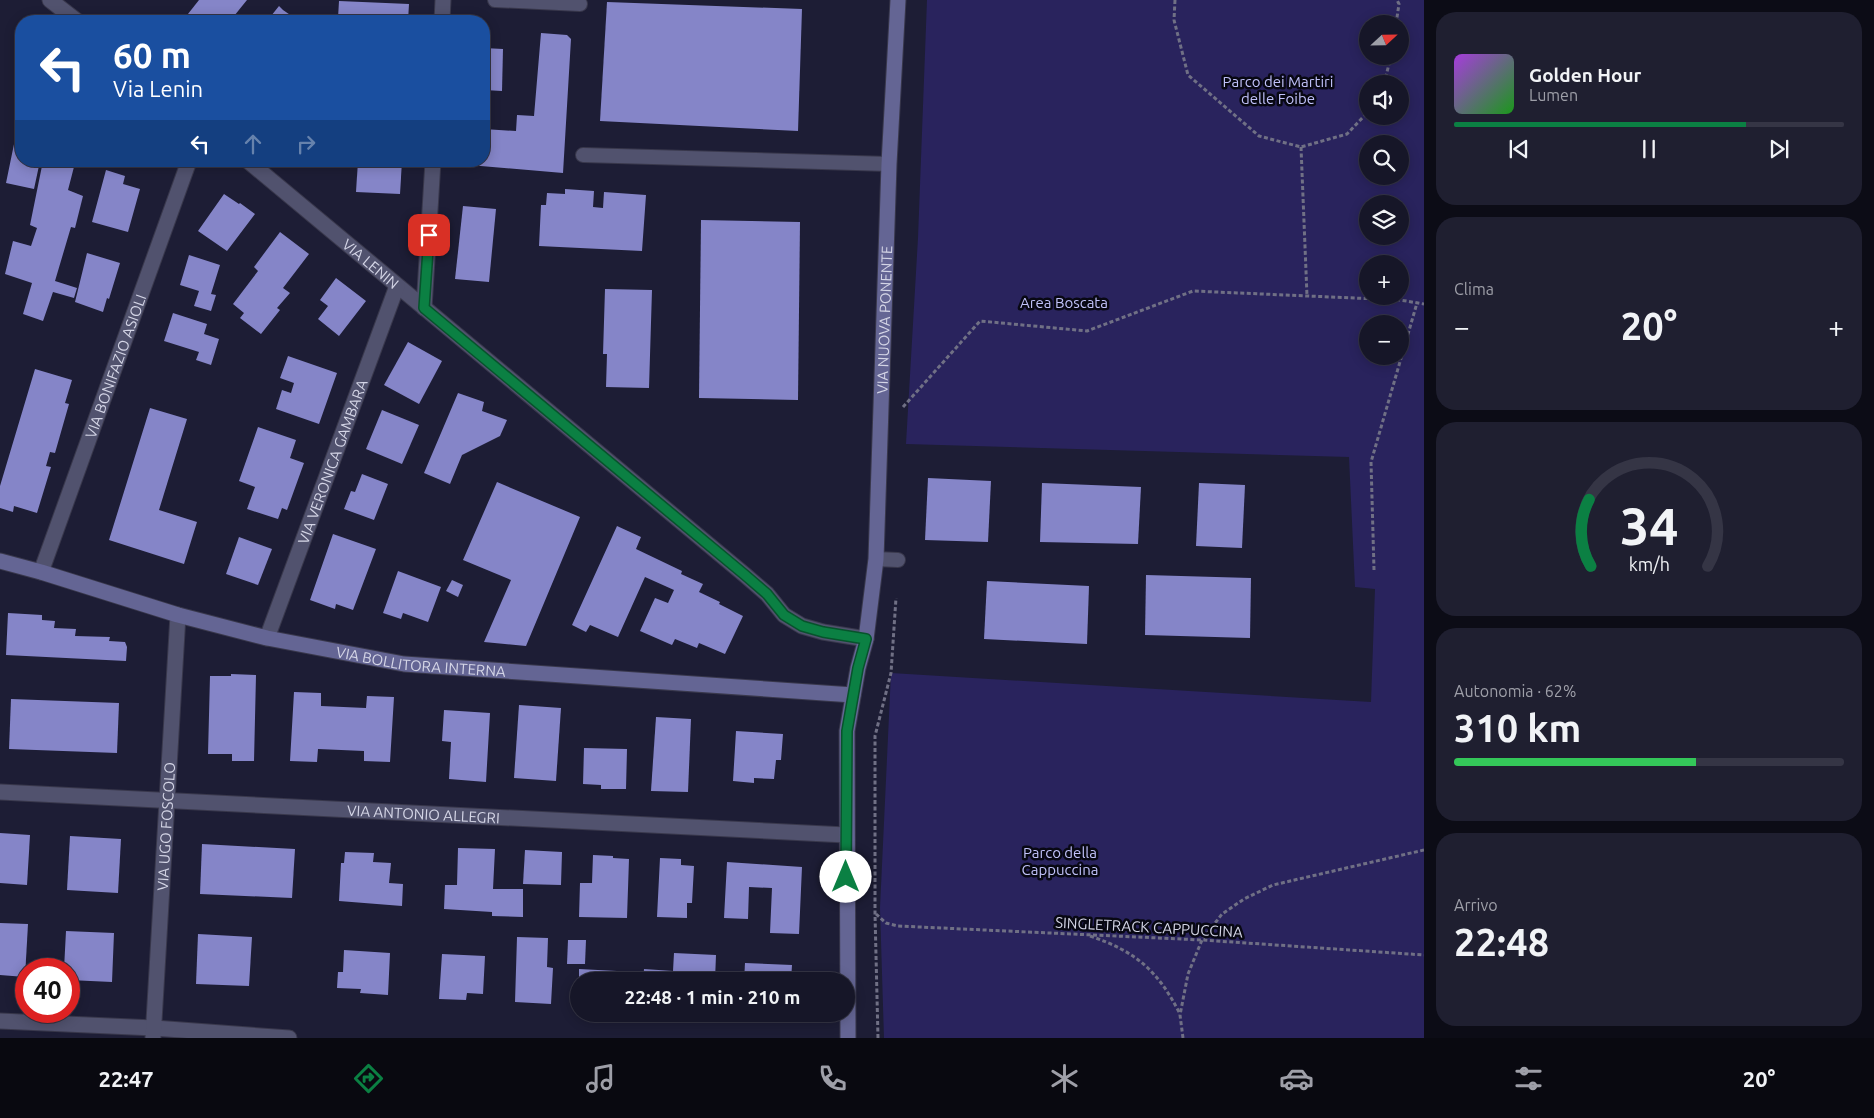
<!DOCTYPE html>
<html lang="it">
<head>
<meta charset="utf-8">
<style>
	body { margin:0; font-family:Ubuntu,sans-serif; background:#1f1f30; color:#f1f3f6; height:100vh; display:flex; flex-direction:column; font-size:19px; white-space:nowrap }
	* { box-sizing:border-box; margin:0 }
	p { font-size:16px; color:#9e9fa8 }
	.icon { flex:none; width:28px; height:28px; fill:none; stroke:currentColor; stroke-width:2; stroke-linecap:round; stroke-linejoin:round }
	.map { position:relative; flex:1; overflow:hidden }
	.panel { display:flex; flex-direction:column; gap:12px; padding:12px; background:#0c0c16; width:450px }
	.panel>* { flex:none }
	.hud { position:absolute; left:15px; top:15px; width:475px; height:152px; border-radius:20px; box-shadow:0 2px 12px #0003,0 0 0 1px #353545; background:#1a4fa0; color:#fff; overflow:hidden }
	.needle { width:32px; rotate:68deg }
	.fabs { position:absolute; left:1359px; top:15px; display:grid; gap:10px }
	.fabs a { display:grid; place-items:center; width:50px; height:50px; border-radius:50%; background:#161628; box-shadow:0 2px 12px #0003,0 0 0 1px #353545; font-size:25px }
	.speed { position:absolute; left:15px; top:958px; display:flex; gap:10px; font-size:25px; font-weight:700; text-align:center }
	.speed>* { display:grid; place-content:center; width:65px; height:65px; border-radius:50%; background:#161628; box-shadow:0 2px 12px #0003,0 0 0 1px #353545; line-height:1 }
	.speed .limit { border:8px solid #d22; background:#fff; color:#111 }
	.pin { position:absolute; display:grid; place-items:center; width:42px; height:42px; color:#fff; margin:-21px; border-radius:10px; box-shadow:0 2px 8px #0006 }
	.me { position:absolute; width:55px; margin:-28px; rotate:0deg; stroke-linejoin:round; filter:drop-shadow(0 0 4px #0008) }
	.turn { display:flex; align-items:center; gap:18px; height:105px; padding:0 15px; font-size:22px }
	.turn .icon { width:65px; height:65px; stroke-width:2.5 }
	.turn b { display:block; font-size:35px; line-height:42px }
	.lanes { display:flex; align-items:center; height:48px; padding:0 15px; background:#0003; justify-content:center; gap:25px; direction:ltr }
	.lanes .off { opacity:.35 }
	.big { font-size:38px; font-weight:700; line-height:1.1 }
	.panel .card { flex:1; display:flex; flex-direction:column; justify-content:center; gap:8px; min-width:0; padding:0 18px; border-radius:20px; background:#1f1f30 }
	.panel .dial { align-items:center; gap:0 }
	.dial svg { height:130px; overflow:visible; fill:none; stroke:#353545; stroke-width:7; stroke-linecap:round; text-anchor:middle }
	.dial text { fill:#f1f3f6; stroke:none }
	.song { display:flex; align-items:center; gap:15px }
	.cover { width:60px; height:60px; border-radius:8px; background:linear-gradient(135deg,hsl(280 70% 55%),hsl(120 70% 35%)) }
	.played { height:5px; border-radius:2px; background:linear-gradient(90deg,#0b8043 75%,#353545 75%) }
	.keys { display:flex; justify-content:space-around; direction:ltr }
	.heat { display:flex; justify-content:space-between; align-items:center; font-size:28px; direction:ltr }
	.charge { height:8px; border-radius:4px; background:linear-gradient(90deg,#34c759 62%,#353545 0) }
	.trip { position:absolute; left:570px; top:972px; width:285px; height:50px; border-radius:25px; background:#161628; box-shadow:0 2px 12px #0003,0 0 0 1px #353545; font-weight:700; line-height:50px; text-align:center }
	.menu { display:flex; height:80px; justify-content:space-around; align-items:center; background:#090910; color:#9e9fa8 }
	.menu .icon { width:35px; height:35px }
	.menu .on { color:#0b8043 }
	.menu b { font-size:22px; color:#f1f3f6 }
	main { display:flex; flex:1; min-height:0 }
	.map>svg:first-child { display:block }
</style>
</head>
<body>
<main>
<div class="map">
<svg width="1424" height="1038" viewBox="0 0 1424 1038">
	<rect width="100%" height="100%" fill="#1d1d35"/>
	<path fill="#29235d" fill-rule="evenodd" d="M927,0H1424V1038H884L880,908L891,673L1371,702L1375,589L1355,587L1349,457L906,444L918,238ZM1368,24H1400V56H1368ZM1368,84H1400V116H1368ZM1368,144H1400V176H1368ZM1368,204H1400V236H1368ZM1368,264H1400V296H1368ZM1368,324H1400V356H1368Z"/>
	<g fill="#8585c8">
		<polygon points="199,0 247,0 230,21 187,21 184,19"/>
		<polygon points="339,1 409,4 408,21 365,21 365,19 338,18"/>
		<polygon points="607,2 802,9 798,131 600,121"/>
		<polygon points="279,6 283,10 299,21 267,21"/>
		<polygon points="541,33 567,35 571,39 563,173 469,165 469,161 484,161 484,129 516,131 517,115 534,116"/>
		<polygon points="484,48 503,49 502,91 484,90"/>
		<polygon points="20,115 21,161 40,161 34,189 6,183"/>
		<polygon points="43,161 68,161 75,163 68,190 83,196 75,228 71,227 55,281 77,288 74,298 53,292 43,321 23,314 32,283 5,274 13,241 31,246 37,228 30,225"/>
		<polygon points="358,161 402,161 400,194 356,192"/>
		<polygon points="106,170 125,176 123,184 140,189 128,232 92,222"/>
		<polygon points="565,189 594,191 593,207 603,208 604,192 646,195 642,251 539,246 541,205 546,205 547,193 565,194"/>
		<polygon points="224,194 239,204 240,203 255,214 227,251 198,231"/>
		<polygon points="463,206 496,209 489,282 455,279"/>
		<polygon points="701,220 800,222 798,400 699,398"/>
		<polygon points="280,232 309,254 283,288 290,293 277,308 280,310 261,334 240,318 244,313 233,304 258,271 254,267"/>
		<polygon points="87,253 120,263 109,299 107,298 103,312 75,302"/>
		<polygon points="189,255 220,265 211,294 216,295 211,311 194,306 199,291 180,285"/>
		<polygon points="336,278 366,301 339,336 318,319 328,306 320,300"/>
		<polygon points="605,289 652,290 649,388 606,387 607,354 603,354"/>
		<polygon points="173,313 207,324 204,334 219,339 211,365 196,360 199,352 164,341"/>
		<polygon points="408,342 442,361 419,404 384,385"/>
		<polygon points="288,356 337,373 319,424 276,409 282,390 291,393 294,383 280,378"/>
		<polygon points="35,369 72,380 65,403 69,404 55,453 50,452 46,466 51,467 37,513 14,506 13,512 0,508 0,486"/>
		<polygon points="458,393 484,402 482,411 507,420 500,436 462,455 450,484 424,473"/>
		<polygon points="150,408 187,419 159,510 197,522 184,564 109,540"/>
		<polygon points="382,410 419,425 402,464 366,449"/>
		<polygon points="258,427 296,440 290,458 304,463 287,510 282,508 278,519 247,509 255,487 239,481"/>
		<polygon points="362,474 388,484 374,520 344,509 351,491 355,492"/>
		<polygon points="928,478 991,481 988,542 925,540"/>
		<polygon points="497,482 580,517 526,646 484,642 511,580 463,560"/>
		<polygon points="1042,483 1141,487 1138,544 1040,542"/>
		<polygon points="1199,483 1245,485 1242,548 1196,546"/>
		<polygon points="617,526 641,537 636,549 682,571 681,574 703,584 699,592 720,602 719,604 743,616 725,654 699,643 697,648 675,639 672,645 640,631 655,598 668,603 674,590 645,577 618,637 590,625 586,632 572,625"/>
		<polygon points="333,534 376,549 353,610 336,604 335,609 310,600"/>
		<polygon points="239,537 272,549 258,585 226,574"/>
		<polygon points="398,571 441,587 428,622 403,613 401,619 383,613"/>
		<polygon points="1146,575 1251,578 1250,638 1145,635"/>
		<polygon points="452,580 463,585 458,597 446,591"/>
		<polygon points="987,581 1089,586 1087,644 984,639"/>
		<polygon points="8,613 42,615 42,620 55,621 54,628 76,629 75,636 110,637 109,641 125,642 127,647 126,661 6,655"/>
		<polygon points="231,674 256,675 254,761 232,761 232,754 208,754 210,676 231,676"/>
		<polygon points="294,692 321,693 321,706 366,708 367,696 394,697 390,762 364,761 364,751 318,749 317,762 290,761"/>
		<polygon points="11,699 119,703 117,753 9,749"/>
		<polygon points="519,705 561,708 556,781 514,778"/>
		<polygon points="444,710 490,713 486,782 449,779 451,742 442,741"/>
		<polygon points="656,717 691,719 688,792 651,791"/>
		<polygon points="736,731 783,734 781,760 776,760 774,779 754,778 754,783 733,781"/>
		<polygon points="584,748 627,749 626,789 601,789 601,785 583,784"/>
		<polygon points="0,833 30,835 27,885 0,883"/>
		<polygon points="70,836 121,839 118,893 67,890"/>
		<polygon points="202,844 295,849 292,898 200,894"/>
		<polygon points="458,848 495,849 493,889 523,889 523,917 492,916 492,912 444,909 445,885 457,885"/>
		<polygon points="525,850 562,852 561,885 523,884"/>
		<polygon points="345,852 374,853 373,862 391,863 389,883 403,884 402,906 339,901 341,863 344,863"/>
		<polygon points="593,855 613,856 613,858 629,859 627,918 579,917 580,883 592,883"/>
		<polygon points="660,858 681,859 681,865 694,866 692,903 687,903 687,918 657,917"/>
		<polygon points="727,862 802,867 799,934 770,933 772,888 749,887 748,919 724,918"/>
		<polygon points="0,923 28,924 25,977 0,975"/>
		<polygon points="66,931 114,933 112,982 69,980 69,969 64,969"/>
		<polygon points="198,934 252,937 249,986 196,984"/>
		<polygon points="517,937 548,938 547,967 553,968 551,1004 515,1002"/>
		<polygon points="568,940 586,940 585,964 567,964"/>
		<polygon points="344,950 390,953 388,995 360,993 361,989 337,988 338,972 343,972"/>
		<polygon points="674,953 716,955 715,980 702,979 702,981 643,981 644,969 673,971"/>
		<polygon points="442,954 485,956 483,994 467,993 466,1000 439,999"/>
		<polygon points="745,963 792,965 791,981 744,981"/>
		<polygon points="579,969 617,971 617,981 579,981"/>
		<polygon points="760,1014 789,1014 789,1017 760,1015"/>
	</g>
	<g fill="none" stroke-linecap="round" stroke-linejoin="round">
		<defs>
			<g id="lane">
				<polyline points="495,0 580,4"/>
				<polyline points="583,155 889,164"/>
				<polyline points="876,559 898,560"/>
			</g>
			<g id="street">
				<polyline points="50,0 77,21"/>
				<polyline points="442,21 443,0"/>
				<path id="s1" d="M248,161L745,575L767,594L784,615L802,626L823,632L866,639"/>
				<polyline points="424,308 433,161"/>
				<path id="s2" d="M41,572L189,161"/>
				<path id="s3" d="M267,638L397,286"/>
				<path id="s4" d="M0,792L846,835"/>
				<polyline points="0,1021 154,1028 289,1038"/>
				<path id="s5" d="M153,1038L178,615"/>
			</g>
			<g id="secondary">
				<path id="s6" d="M0,561L41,572L178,615L267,638L404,664L853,695"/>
				<path id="s7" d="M848,1038L847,731L858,668L866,639L876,559L889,164L898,0"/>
			</g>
		</defs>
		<use href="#lane" stroke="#39384c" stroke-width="16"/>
		<use href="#street" stroke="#39384c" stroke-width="17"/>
		<use href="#secondary" stroke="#39384c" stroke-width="17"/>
		<g stroke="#707085" stroke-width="3" stroke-dasharray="4 2.5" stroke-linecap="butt">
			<polyline points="1175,0 1174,20 1188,75 1259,136 1301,147 1347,134 1368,112"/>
			<polyline points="1396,24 1399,4 1397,0"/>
			<polyline points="1384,84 1391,56"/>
			<polyline points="1301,147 1307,296"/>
			<polyline points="903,407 980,321 1087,331 1193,291 1400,300 1424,304"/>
			<polyline points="1374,570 1371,462 1417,303"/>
			<polyline points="876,914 886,923 898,926 1202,940 1424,955"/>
			<path d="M1090,936C1137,952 1158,971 1180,1014"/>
			<polyline points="878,1038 875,914 875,736 891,673 896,598"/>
			<polyline points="1183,1038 1180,1015 1188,974 1202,940 1222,914 1244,899 1273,885 1424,850"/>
		</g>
		<use href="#lane" stroke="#51526e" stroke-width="14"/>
		<use href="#street" stroke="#51526e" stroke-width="15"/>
		<use href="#secondary" stroke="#646594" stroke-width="15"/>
	</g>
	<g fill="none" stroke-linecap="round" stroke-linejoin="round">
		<defs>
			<polyline id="route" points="429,235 424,308 745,575 767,594 784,615 802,626 823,632 866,639 858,668 847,731 846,877"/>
		</defs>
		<use href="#route" stroke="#07532c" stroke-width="12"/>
		<use href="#route" stroke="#0b8043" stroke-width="9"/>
	</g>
	<g text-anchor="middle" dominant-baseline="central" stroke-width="5" stroke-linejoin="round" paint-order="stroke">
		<g font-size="15" fill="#c1c2fa" stroke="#080813">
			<text x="1278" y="81">Parco dei Martiri<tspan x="1278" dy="17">delle Foibe</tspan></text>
			<text x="1064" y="302">Area Boscata</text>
			<text x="1060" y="852">Parco della<tspan x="1060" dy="17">Cappuccina</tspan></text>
		</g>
		<g font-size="15" fill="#d4d5e6" stroke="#080813">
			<text stroke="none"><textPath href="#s1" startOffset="160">VIA LENIN</textPath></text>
			<text stroke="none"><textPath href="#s7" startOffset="721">VIA NUOVA PONENTE</textPath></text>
			<text stroke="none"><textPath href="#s2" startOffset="219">VIA BONIFAZIO ASIOLI</textPath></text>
			<text stroke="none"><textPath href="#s3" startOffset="188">VIA VERONICA GAMBARA</textPath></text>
			<text stroke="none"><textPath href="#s6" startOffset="434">VIA BOLLITORA INTERNA</textPath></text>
			<text stroke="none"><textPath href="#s4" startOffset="424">VIA ANTONIO ALLEGRI</textPath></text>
			<text stroke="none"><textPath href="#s5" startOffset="212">VIA UGO FOSCOLO</textPath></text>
			<text transform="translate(1149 927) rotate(3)">SINGLETRACK CAPPUCCINA</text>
		</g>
	</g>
</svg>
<div class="fabs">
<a><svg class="needle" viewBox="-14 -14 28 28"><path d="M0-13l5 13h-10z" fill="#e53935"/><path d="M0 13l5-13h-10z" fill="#9e9fa8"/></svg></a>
<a><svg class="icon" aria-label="sound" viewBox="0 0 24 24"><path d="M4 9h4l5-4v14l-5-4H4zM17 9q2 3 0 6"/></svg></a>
<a><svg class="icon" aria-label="search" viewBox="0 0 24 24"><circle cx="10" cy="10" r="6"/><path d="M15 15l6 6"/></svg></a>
<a><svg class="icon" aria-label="layers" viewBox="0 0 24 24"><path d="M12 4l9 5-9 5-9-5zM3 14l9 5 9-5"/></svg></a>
<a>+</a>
<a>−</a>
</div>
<div class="speed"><div class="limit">40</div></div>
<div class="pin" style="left:429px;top:235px;background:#d93025"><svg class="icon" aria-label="arrive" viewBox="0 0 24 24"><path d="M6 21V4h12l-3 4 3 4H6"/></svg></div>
<svg class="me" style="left:846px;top:877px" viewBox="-20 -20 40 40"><circle r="19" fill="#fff"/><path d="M0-13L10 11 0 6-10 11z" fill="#0b8043"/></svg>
<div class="trip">22:48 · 1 min · 210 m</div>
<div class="hud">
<div class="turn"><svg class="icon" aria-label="left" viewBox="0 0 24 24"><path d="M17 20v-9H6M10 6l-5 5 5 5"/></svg><div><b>60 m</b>Via Lenin</div></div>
<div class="lanes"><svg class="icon" aria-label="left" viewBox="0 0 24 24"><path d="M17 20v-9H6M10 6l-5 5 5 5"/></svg><svg class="icon off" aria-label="ahead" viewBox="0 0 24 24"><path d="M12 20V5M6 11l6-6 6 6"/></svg><svg class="icon off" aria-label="right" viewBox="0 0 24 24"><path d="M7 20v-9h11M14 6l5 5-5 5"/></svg></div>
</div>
</div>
<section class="panel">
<div class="card">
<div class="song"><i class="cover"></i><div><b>Golden Hour</b><p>Lumen</p></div></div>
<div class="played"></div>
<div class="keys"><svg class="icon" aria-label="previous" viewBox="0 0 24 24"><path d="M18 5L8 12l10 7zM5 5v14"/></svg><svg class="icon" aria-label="pause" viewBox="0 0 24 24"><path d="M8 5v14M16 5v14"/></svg><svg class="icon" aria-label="next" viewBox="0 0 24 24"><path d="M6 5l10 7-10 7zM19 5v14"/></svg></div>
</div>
<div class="card"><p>Clima</p>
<div class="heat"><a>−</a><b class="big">20°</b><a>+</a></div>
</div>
<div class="card dial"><svg viewBox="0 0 100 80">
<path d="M14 69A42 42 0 1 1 86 69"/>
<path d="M14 69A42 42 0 0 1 13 28" stroke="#0b8043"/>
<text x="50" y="56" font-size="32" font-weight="700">34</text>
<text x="50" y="72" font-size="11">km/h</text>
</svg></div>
<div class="card"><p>Autonomia · 62%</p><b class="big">310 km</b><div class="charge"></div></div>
<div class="card"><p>Arrivo</p><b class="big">22:48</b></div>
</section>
</main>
<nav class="menu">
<b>22:47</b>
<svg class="icon on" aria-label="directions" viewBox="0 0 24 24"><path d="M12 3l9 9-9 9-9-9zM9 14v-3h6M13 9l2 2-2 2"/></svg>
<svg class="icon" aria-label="music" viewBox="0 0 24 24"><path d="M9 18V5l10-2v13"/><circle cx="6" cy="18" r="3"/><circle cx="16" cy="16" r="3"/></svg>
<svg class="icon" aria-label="phone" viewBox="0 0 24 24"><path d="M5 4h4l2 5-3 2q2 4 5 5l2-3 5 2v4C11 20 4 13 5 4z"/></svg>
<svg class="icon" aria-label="climate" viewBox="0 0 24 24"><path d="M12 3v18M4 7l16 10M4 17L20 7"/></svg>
<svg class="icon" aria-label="car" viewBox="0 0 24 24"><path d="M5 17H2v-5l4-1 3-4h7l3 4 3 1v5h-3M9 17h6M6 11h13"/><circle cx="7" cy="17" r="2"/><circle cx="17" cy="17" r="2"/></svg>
<svg class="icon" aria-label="filters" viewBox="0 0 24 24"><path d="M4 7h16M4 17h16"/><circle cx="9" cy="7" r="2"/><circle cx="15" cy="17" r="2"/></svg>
<b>20°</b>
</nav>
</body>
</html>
